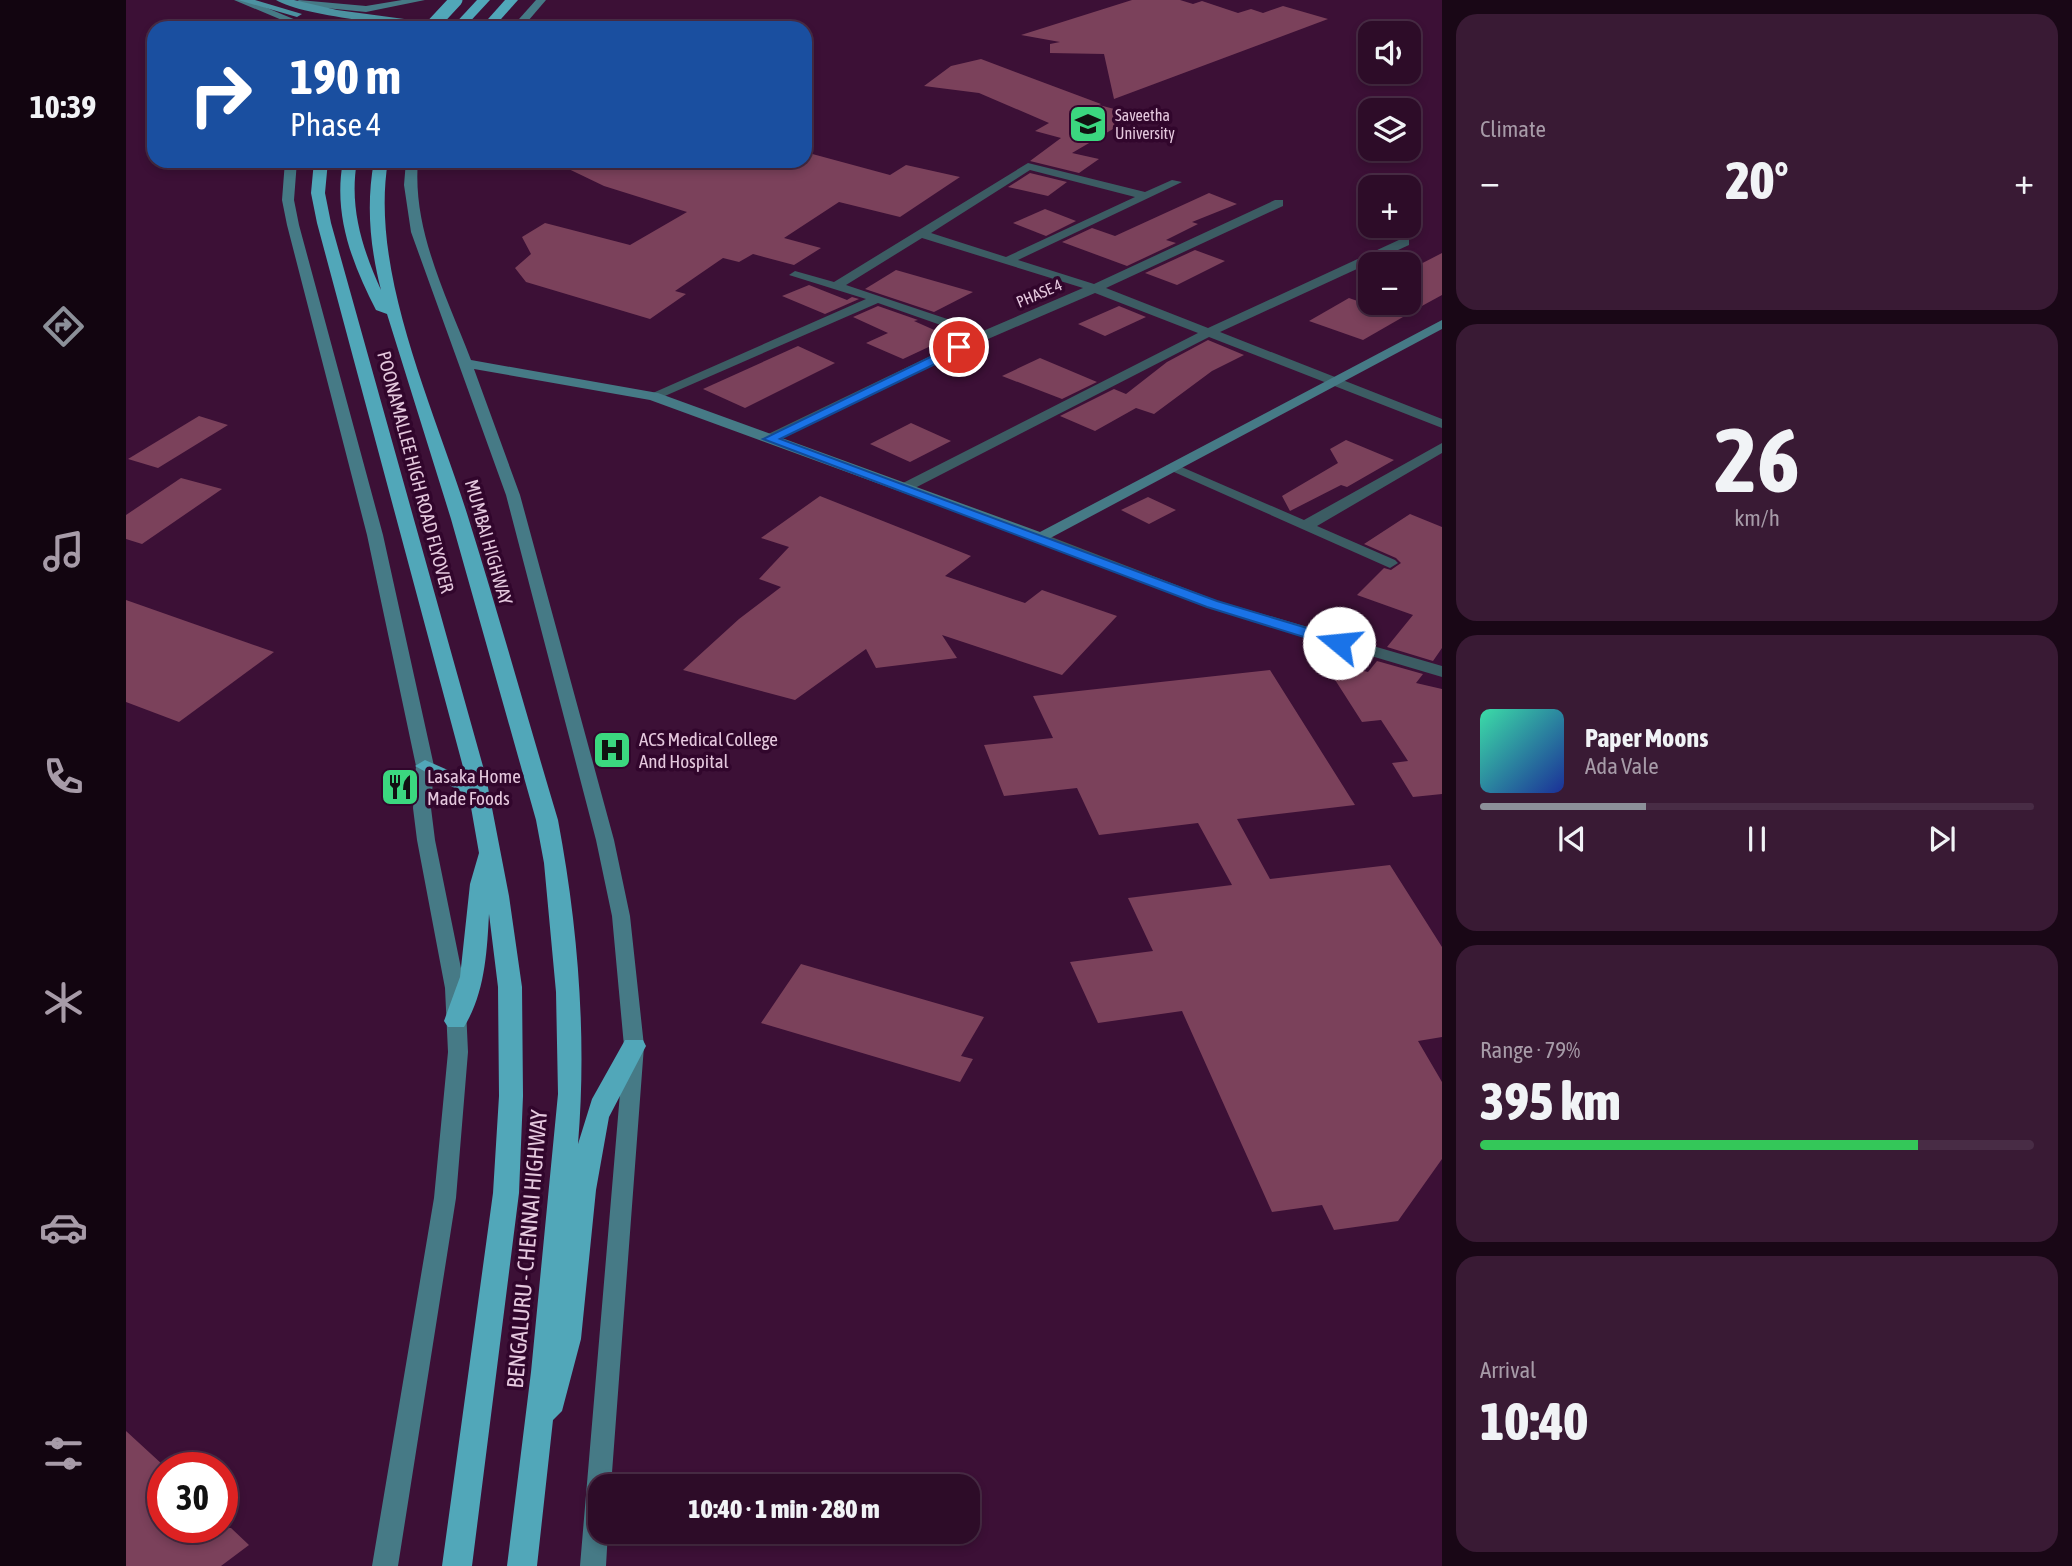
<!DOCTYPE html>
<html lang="en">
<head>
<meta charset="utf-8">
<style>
	body { margin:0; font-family:"Asap Condensed",sans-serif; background:#391a34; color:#f1f3f6; height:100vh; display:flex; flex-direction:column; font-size:26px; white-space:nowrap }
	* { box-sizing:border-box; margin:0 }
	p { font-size:23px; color:#a79ba8 }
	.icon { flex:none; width:38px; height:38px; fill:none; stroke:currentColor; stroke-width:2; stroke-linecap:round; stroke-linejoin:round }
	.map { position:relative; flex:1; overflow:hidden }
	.side { display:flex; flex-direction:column; gap:14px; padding:14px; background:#190716; width:630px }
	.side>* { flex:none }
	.guide { position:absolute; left:21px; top:21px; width:665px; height:147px; border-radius:21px; box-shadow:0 4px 10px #0003,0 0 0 2px #482c45; background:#1a4fa0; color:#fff; overflow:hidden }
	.fabs { position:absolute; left:1232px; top:21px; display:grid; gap:14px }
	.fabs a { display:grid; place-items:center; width:63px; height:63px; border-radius:14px; background:#2d0c28; box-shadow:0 4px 10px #0003,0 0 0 2px #482c45; font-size:35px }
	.speed { position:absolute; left:21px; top:1452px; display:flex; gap:14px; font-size:35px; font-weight:700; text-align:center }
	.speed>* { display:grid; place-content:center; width:91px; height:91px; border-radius:50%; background:#2d0c28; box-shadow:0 4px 10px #0003,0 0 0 2px #482c45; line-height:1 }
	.speed .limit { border:10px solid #d22; background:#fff; color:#111 }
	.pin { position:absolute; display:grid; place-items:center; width:60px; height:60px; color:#fff; margin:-30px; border:4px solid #fff; border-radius:50%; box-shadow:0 2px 7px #0007 }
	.me { position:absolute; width:77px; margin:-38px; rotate:287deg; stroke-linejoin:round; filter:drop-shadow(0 0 5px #0008) }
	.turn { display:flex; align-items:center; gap:24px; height:147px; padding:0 28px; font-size:32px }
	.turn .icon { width:91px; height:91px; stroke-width:2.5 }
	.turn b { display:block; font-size:49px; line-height:60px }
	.big { font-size:52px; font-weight:800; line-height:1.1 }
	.side .tile { flex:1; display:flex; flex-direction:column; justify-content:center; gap:10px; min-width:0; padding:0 24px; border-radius:21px; background:#391a34 }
	.side .dial { align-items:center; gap:0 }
	.dial b { font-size:91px; line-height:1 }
	.song { display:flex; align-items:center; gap:21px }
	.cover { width:84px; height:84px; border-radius:10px; background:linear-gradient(135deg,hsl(160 70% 55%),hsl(230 70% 35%)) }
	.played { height:7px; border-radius:4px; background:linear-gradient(90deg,#8c9099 30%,#482c45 30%) }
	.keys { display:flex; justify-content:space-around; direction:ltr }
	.heat { display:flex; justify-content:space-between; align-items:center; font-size:38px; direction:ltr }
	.charge { height:10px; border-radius:5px; background:linear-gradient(90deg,#34c759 79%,#482c45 0) }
	.trip { position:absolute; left:462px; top:1474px; width:392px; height:70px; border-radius:21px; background:#2d0c28; box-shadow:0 4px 10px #0003,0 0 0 2px #482c45; font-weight:800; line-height:70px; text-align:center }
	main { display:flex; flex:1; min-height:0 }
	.menu { display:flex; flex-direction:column; width:126px; justify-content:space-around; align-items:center; background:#120510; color:#a79ba8 }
	.menu .icon { width:49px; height:49px }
	.menu .active { color:#8c9099 }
	.menu b { font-size:32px; color:#f1f3f6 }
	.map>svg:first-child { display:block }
</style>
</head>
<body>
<main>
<nav class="menu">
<b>10:39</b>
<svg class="icon active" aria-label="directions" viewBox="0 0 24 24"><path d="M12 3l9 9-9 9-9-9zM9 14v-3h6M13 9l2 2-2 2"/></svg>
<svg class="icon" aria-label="music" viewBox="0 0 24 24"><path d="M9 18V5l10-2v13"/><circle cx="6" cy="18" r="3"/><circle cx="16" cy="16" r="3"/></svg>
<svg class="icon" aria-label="phone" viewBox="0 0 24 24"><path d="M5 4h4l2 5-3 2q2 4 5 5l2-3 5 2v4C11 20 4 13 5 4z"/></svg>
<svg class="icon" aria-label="climate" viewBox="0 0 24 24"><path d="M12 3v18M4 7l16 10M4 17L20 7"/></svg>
<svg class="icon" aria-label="car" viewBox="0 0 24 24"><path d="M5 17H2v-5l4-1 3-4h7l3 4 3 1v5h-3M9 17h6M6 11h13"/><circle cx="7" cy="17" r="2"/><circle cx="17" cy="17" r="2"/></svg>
<svg class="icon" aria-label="filters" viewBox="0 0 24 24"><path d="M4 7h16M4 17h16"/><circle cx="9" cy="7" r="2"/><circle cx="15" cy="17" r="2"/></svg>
</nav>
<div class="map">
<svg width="1316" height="1566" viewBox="0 0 1316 1566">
	<rect width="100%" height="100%" fill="#3c1036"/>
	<g fill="#7b415b">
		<polygon points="1006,0 1054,0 1067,4 1076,1 1112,13 1125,9 1137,13 1157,6 1202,19 988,99 978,54 924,53 924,44 934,42 895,35"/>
		<polygon points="855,59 975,104 973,105 1011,115 946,153 973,159 953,173 904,161 935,138 909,131 923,123 853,93 798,86 825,66"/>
		<polygon points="679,152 764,175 780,165 834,177 774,217 713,202 658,238 695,248 668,265 627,254 613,262 597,258 549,291 560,294 524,319 400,282 389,268 405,254 396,237 419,223 504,245 561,212 478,186 426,161 679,161"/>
		<polygon points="904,173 941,182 922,196 882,187"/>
		<polygon points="1083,193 1111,204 1066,222 1072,224 1040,240 1050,243 1001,266 936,242 966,228 989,236"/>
		<polygon points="919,209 950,221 920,236 887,223"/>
		<polygon points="1069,250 1099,261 1051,285 1019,273"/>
		<polygon points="1316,253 1316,295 1283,313 1283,270"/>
		<polygon points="770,270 847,292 808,312 739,289"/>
		<polygon points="683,285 721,300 726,297 733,299 699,314 656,296"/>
		<polygon points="1223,298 1277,317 1237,340 1183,321"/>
		<polygon points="752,306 792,320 788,321 824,337 777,359 740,343 762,333 727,317"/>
		<polygon points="993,306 1020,317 979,336 952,324"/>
		<polygon points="1082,340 1118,355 1086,371 1028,414 1010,408 969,431 934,416 988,389 1000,394 1041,362"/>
		<polygon points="672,346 709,363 619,408 577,389"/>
		<polygon points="914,358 971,382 936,399 876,376"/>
		<polygon points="73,416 102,425 32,468 2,459"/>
		<polygon points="785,423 825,441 784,462 744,444"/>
		<polygon points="1220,440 1268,460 1221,487 1215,485 1164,511 1156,496 1212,463 1204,449"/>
		<polygon points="55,478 96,489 16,544 0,539 0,515"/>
		<polygon points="694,496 845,556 819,576 899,603 916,590 991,616 936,675 816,635 831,658 750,668 740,649 669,700 557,670 613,619 655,587 633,579 663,547 635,538"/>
		<polygon points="1022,497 1050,510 1023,524 995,510"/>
		<polygon points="1284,514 1316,527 1316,648 1307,661 1261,647 1287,615 1231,595 1258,568 1265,570 1275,563 1270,558 1238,544"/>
		<polygon points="0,600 148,652 53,722 0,702"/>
		<polygon points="1197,661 1242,672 1251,661 1297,674 1290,683 1316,689 1316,794 1287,797 1266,763 1282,761 1255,720 1236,722"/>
		<polygon points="1144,670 1229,805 1111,819 1144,879 1264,865 1316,947 1316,1037 1292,1041 1316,1082 1316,1159 1272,1221 1208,1230 1196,1205 1146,1212 1056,1011 972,1023 944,962 1027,951 1002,898 1106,885 1072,823 973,835 951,788 878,796 858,745 927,738 907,696"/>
		<polygon points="675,964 858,1017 835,1056 847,1059 834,1082 635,1023"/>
		<polygon points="0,1431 37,1465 37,1528 105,1528 123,1545 95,1566 0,1566"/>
	</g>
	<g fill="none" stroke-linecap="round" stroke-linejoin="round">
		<g fill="#3c5c63" fill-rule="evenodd">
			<path d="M902,163L1019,192L1046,180L1056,182L892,260L968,284L1149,200H1157V206L980,288L1082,328L1275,239H1283V245L1094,332L1316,419V428L1083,337L783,491H773V485L1072,333L969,293L862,339L643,443L636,439L638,436L846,336L752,303L532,399L527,400L520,396L740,299L663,275L669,271L708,282ZM904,170L1009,197L880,257L805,233ZM796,238L957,288L857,331L720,285Z"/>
			<polygon points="1316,443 1316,453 1191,526 1269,560 1272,563 1264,568 1039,468 1041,465 1051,465 1178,520"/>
			<polygon points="915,533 1092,601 1316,666 1316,677 1080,607 910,541 907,538 910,535"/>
		</g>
		<g fill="#467a86" fill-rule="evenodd">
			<polygon points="108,0 122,0 189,28 175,28"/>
			<polygon points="173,0 240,6 276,0 299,0 240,12 169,5 168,3"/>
			<polygon points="410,0 420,0 396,28 385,28"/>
			<polygon points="159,161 171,161 168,200 173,225 257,535 308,766 305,808 309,840 339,988 342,1052 330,1198 272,1566 246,1566 308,1198 322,1052 319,988 291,840 287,808 290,766 241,535 161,225 156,200"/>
			<path d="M280,161H292C286,230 321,297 345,360L532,393L914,532L1316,320V329L915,543L524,400L348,369L394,495L488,840L504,916L518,1046L485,1486H474V1531H482L480,1566H454L498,1046L486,916L470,840L380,495L285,232L278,185Z"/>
		</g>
		<g fill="#4c92a1" fill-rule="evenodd">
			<polygon points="112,0 129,0 176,14 171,17"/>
			<path d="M150,0H168L211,10L323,25L328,28C293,28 177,17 150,0Z"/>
		</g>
		<g fill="#51a7b9" fill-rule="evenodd">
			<polygon points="351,0 364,0 338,28 325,28"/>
			<polygon points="379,0 392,0 367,28 354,28"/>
			<path d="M188,161H202L199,193L205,223L360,777L383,896L396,987L397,1096L393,1193L346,1566H316L367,1193L373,1096L372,987L363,914C361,952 359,993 338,1027H322L318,1021L334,977L344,884L353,853L343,796L289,766L299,760L340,778L191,223L185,193Z"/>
			<path d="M217,161H231C223,207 236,248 255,290C244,247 240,205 248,161H262C243,274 310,412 343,520C374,619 402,720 432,820C452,926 461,1037 452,1144L466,1099L499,1040H517L520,1046L483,1117L470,1190L455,1339L436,1411L427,1420L411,1566H381L405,1372L432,1094L430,992L418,863L410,820L325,519L261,314L250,310C226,263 207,215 217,161Z"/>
		</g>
		<polyline stroke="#51a7b9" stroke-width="13" points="304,28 330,0"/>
	</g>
	<polygon fill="#1a73e8" stroke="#114b97" stroke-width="2" points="833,343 838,344 838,350 654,439 1091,601 1218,639 1218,646 1207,646 1081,607 637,439"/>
	<defs>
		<symbol id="university-square" viewBox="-11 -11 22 22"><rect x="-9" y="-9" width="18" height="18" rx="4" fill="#3bd77f" stroke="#31062c"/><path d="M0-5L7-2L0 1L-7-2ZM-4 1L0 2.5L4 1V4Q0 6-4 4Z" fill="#111"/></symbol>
		<symbol id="hospital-square" viewBox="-11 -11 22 22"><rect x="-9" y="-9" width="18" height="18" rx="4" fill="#3bd77f" stroke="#31062c"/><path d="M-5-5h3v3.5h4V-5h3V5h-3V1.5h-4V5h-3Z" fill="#111"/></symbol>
		<symbol id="restaurant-square" viewBox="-11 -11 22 22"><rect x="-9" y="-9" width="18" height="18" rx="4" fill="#3bd77f" stroke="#31062c"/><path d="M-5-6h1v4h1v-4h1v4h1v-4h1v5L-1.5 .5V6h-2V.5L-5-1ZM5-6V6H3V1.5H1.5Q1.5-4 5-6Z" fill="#111"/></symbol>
	</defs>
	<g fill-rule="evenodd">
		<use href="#university-square" x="940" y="102" width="44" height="44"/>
		<use href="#hospital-square" x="464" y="728" width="44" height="44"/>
		<use href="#restaurant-square" x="252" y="765" width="44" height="44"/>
	</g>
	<g text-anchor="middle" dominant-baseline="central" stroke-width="7" stroke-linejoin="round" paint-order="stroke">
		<g font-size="16" fill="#e5c8de" stroke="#31062c" text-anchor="start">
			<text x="989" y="115">Saveetha<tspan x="989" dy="18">University</tspan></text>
		</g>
		<g font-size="16" fill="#e5c8de" stroke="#31062c">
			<text transform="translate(913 293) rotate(-23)">PHASE 4</text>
		</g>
		<g font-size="19" fill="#e5c8de" stroke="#31062c">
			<text transform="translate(290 472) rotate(75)">POONAMALLEE HIGH ROAD FLYOVER</text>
			<text transform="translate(363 542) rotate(74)">MUMBAI HIGHWAY</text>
		</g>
		<g font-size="19" fill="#e5c8de" stroke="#31062c" text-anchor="start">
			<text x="513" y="739">ACS Medical College<tspan x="513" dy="22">And Hospital</tspan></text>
			<text x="301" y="776">Lasaka Home<tspan x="301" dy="22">Made Foods</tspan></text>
		</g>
		<g font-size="23" fill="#e5c8de" stroke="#31062c">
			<text transform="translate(401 1249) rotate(-85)">BENGALURU - CHENNAI HIGHWAY</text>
		</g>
	</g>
</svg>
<div class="fabs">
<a><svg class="icon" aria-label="sound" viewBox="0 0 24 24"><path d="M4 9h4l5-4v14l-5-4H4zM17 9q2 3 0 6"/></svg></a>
<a><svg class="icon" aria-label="layers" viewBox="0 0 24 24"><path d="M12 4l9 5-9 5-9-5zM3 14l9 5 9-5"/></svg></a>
<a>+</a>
<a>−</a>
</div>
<div class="speed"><div class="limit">30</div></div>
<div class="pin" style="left:833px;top:347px;background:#d93025"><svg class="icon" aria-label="arrive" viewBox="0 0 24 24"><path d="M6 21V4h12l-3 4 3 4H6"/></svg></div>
<svg class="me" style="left:1213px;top:643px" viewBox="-20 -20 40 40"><circle r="19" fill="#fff"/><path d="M0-13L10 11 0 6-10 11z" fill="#1a73e8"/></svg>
<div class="trip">10:40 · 1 min · 280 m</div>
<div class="guide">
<div class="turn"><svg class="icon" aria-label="right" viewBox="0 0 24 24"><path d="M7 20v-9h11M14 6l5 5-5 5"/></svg><div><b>190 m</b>Phase 4</div></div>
</div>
</div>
<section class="side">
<div class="tile"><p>Climate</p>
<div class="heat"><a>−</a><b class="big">20°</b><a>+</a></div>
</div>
<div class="tile dial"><b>26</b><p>km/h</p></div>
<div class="tile">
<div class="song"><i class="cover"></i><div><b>Paper Moons</b><p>Ada Vale</p></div></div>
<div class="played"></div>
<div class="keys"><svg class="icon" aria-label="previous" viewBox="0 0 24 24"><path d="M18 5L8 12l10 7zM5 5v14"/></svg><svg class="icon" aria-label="pause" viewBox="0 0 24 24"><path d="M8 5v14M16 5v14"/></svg><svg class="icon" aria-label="next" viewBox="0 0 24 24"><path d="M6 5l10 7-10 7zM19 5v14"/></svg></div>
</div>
<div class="tile"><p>Range · 79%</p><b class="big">395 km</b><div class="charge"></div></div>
<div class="tile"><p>Arrival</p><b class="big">10:40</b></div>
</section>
</main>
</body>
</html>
